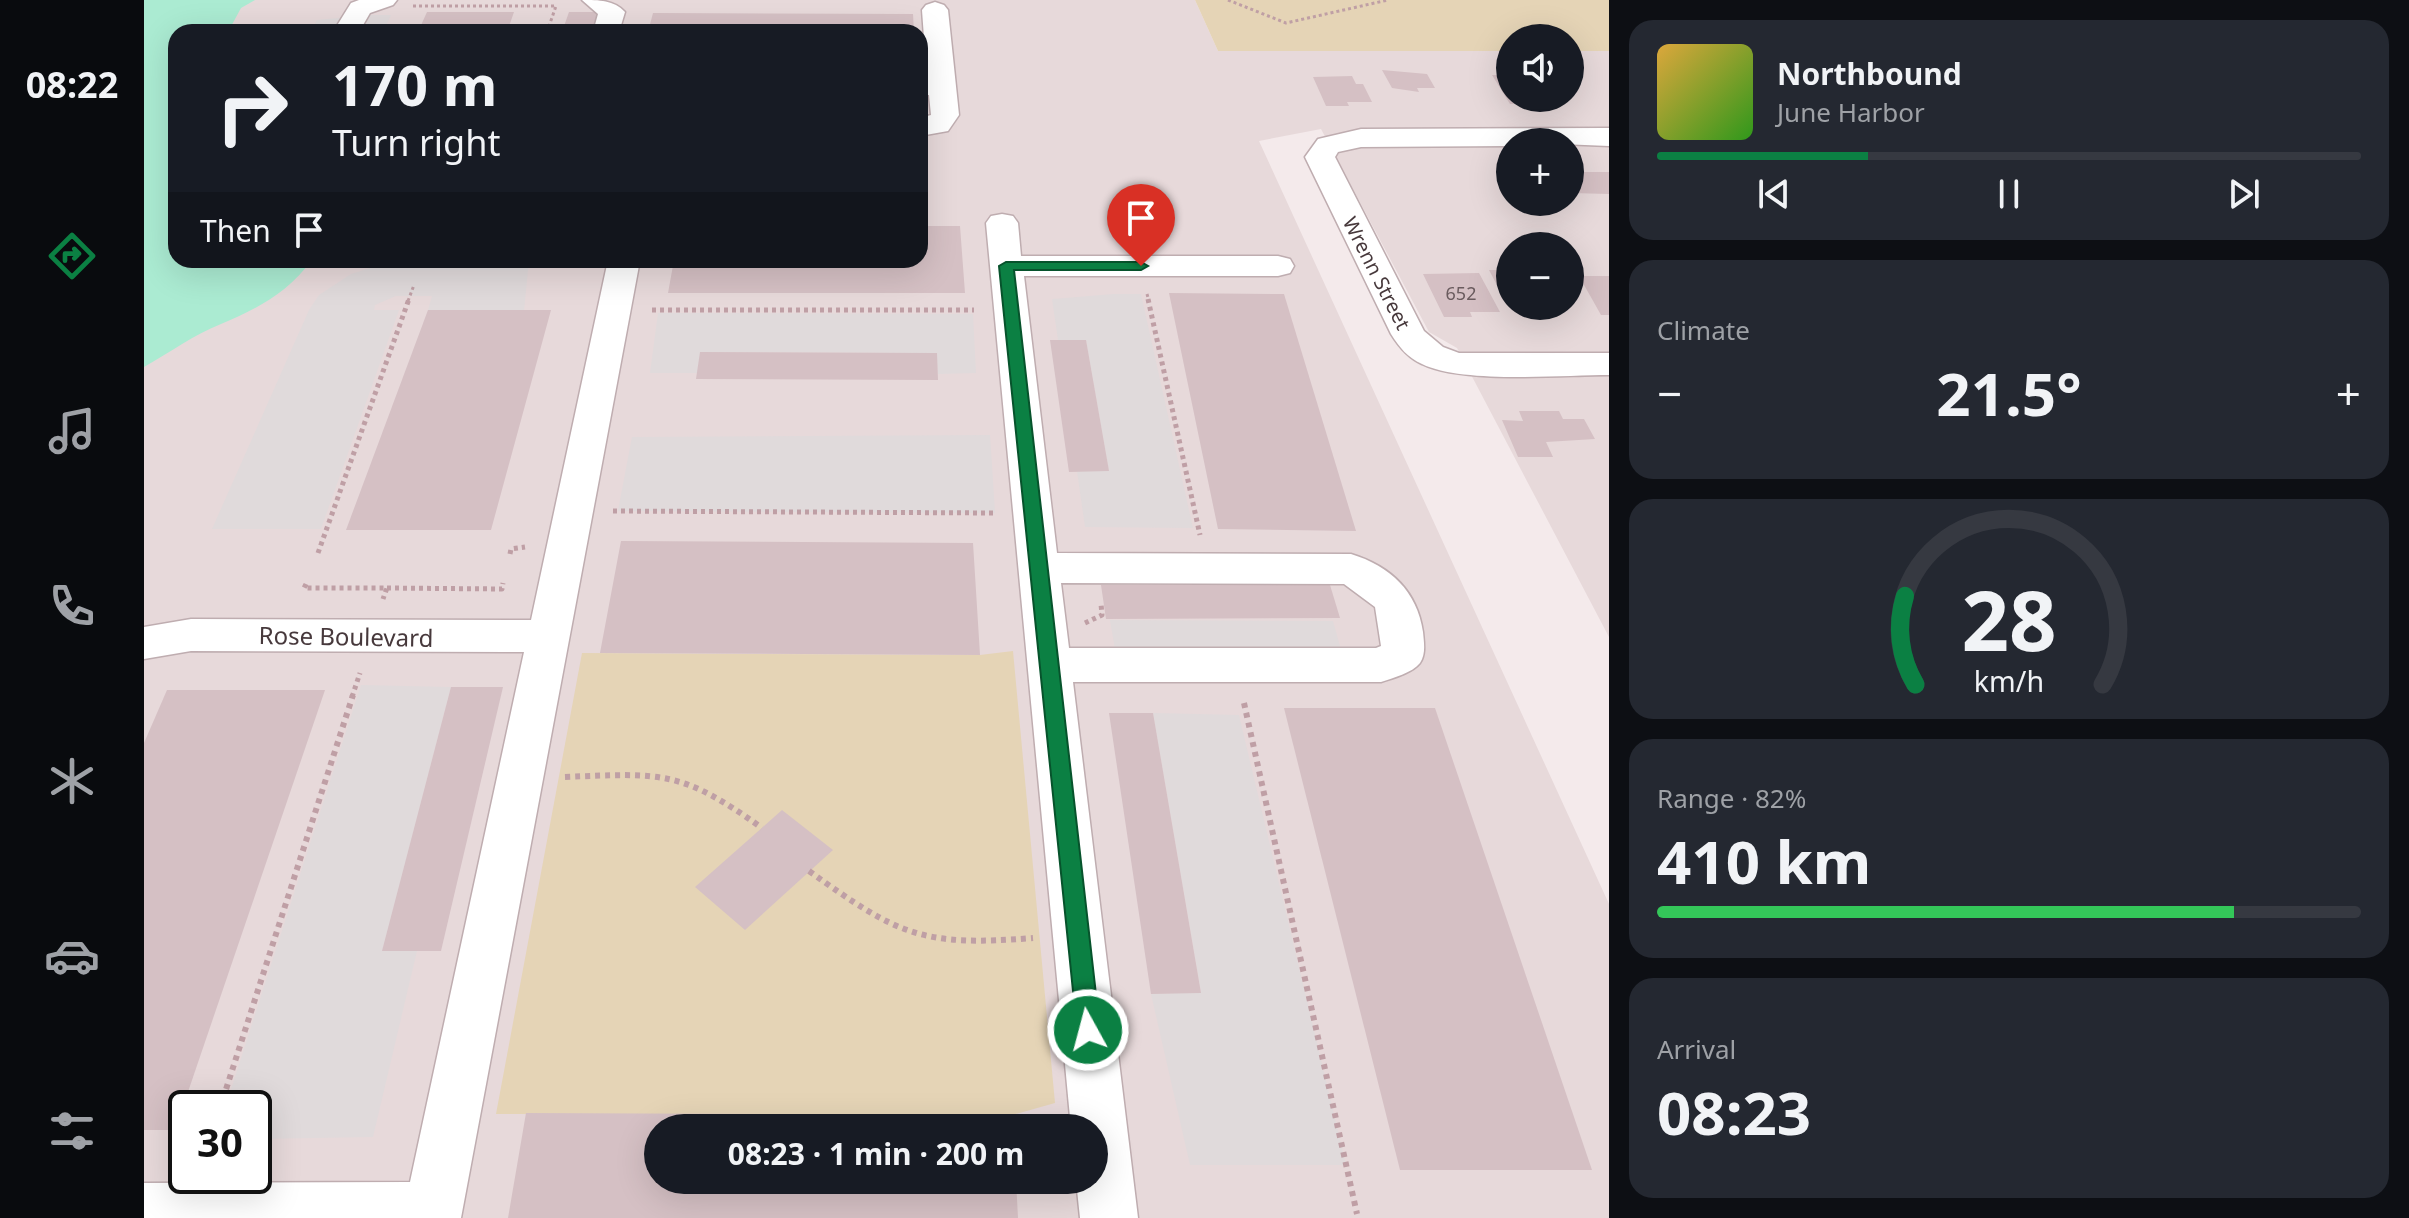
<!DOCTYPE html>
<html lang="en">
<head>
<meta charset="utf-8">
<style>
	body { margin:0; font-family:"Noto Sans",sans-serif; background:#242831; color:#f1f3f6; height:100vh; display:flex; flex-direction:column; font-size:30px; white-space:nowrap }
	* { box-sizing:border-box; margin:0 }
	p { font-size:26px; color:#9ea1a6 }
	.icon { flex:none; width:44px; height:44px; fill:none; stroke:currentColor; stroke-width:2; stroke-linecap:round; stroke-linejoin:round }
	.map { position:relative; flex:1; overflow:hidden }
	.panel { display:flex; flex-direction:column; gap:20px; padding:20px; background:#0d0f14; width:800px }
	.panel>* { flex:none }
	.top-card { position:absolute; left:24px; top:24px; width:760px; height:244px; border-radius:24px; box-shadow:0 8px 32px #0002; background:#171b24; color:#f1f3f6; overflow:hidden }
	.controls { position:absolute; left:1352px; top:24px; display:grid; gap:16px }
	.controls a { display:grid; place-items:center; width:88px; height:88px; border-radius:50%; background:#171b24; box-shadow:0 8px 32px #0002; font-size:40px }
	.speed { position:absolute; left:24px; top:1090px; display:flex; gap:16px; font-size:40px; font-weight:700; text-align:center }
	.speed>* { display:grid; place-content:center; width:104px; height:104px; border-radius:50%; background:#171b24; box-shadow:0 8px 32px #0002; line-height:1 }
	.speed .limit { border:4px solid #111; border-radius:12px; background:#fff; color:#111 }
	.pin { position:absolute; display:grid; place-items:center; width:68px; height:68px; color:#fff; margin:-82px -34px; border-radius:50% 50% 50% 0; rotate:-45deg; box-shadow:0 0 8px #0007 }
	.pin .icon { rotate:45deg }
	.me { position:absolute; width:88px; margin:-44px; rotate:353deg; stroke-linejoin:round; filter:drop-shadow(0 0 6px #0008) }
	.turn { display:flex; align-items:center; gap:28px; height:168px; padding:0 32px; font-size:36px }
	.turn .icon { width:104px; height:104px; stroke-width:2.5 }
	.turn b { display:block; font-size:56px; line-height:68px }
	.then { display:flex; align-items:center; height:76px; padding:0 32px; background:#0003; gap:16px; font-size:30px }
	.big { font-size:60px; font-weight:700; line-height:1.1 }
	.panel .widget { flex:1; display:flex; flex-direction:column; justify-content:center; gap:12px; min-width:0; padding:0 28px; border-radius:24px; background:#242831 }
	.panel .dial { align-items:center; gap:0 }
	.dial svg { height:208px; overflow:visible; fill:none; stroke:#363941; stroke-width:7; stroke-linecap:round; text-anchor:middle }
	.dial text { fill:#f1f3f6; stroke:none }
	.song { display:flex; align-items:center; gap:24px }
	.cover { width:96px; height:96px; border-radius:12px; background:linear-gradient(135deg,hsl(40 70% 55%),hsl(110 70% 35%)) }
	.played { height:8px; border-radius:4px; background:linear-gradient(90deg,#0b8043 30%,#363941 30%) }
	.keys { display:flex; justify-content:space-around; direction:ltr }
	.heat { display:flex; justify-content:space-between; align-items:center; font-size:44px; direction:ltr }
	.charge { height:12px; border-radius:6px; background:linear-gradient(90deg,#34c759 82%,#363941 0) }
	.trip { position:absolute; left:500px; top:1114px; width:464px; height:80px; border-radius:40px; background:#171b24; box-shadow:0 8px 32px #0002; font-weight:700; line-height:80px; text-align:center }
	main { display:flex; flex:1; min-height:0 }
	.tab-bar { display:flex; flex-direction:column; width:144px; justify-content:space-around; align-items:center; background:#090b0e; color:#9ea1a6 }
	.tab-bar .icon { width:56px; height:56px }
	.tab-bar .current { color:#0b8043 }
	.tab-bar b { font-size:36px; color:#f1f3f6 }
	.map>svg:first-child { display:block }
</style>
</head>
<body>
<main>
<nav class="tab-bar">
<b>08:22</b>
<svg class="icon current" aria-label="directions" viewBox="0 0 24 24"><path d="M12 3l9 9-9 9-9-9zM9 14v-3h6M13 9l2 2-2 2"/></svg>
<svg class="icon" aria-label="music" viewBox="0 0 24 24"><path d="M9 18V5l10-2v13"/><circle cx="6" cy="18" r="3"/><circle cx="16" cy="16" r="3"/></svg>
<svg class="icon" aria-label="phone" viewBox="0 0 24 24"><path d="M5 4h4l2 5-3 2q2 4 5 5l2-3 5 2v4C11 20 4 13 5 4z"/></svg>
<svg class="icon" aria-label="climate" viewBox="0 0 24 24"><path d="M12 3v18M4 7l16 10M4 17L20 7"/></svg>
<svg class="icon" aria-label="car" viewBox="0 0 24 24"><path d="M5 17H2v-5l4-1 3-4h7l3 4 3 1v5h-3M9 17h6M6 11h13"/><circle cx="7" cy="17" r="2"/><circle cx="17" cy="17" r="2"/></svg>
<svg class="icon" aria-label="filters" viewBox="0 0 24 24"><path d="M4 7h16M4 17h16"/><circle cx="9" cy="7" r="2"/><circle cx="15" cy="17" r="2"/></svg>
</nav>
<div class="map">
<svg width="1465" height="1218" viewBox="0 0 1465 1218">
	<rect width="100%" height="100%" fill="#f4eaeb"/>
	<path fill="#e7d9da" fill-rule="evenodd" d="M0,0H1051L1074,51H1366V98H1426V51H1465V637L1313,348L1285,332L1177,129L1115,141L1465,904V1218H0ZM32,32H776V260H32ZM1366,142H1426V202H1366ZM1366,246H1426V306H1366ZM42,1108H110V1176H42ZM514,1128H950V1180H514Z"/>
	<g fill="#e5d4b6">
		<polygon points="1051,0 1465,0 1465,51 1426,51 1426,38 1366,38 1366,51 1074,51"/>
		<polygon points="869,651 911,1103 868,1115 352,1114 438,653 836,655"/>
	</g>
	<g fill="#e0dadb">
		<polygon points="225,15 247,15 239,32 166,32 173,20"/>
		<polygon points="385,260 380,311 284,310 288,296 252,296 231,305 230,310 255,310 177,529 68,529 165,310 175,295 207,274 245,262"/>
		<polygon points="970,294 997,294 1049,528 941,527 933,471 965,471 942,340 914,340 908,299"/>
		<polygon points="514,313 829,314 832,373 794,374 792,353 557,352 553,373 506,373"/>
		<polygon points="846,435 851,513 474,511 488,437"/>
		<polygon points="966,620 1189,621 1197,650 971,649"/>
		<polygon points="217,685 307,687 239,951 273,951 229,1137 110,1139 110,1108 81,1108"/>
		<polygon points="1009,713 1095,715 1202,1165 1046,1165 1007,994 1057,992"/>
	</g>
	<path fill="#abebd2" d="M0,0H111L97,8L84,32H32V260H168C143,293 115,308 77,324C51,334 25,353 0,367Z"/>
	<g fill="#d5c0c4">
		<polygon points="283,12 370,12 363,32 274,32"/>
		<polygon points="425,12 457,12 451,32 418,32"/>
		<polygon points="509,13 769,14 770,32 504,32"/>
		<polygon points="1238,70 1283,74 1291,88 1273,88 1275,92 1248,88"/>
		<polygon points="1348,75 1366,75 1366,98 1395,98 1399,104 1366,104"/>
		<polygon points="1208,76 1212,84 1219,84 1228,102 1203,102 1205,106 1182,106 1169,77"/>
		<polygon points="1426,172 1465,172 1465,194 1426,193"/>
		<polygon points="776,226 816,226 821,293 524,293 530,260 776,260"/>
		<polygon points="1345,270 1366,270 1366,289 1355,289"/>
		<polygon points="1335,273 1356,312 1326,312 1328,317 1300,317 1279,274"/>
		<polygon points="1435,276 1465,276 1465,315 1457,315"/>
		<polygon points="1025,293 1140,294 1212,531 1074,529"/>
		<polygon points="284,310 407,310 347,530 202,530"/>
		<polygon points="906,340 942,340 965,471 925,472"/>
		<polygon points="556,352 793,353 794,380 552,379"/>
		<polygon points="1375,411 1415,411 1419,419 1440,419 1451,439 1402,442 1409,457 1374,457 1358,420 1379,421"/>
		<polygon points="477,541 829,543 836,655 456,653"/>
		<polygon points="957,585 1186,585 1196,618 962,619"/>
		<polygon points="307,687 359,687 297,951 238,951"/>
		<polygon points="23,690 181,690 31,1130 0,1130 0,743"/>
		<polygon points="1140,708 1291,708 1448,1170 1256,1170"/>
		<polygon points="965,713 1009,713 1057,993 1007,994"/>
		<polygon points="638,810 689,850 601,930 551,887"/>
		<polygon points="382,1113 868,1115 869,1128 514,1128 514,1180 872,1180 874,1218 364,1218"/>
	</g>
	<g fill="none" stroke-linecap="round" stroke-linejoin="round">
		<defs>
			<g id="minor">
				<polygon points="215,0 253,0 249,5 226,13 215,32 189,32 207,3"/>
				<path d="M438,0C455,0 470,0 481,12L475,32H449L454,14Z"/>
				<polygon points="791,2 800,5 804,10 815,115 804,131 776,136 776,118 787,115 785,95 776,95 776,79 783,79 778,10 782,5"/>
				<path d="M1465,128V146L1366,142V146L1217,147L1194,152L1191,157L1280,331L1299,347L1315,353H1465V375C1418,375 1318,384 1278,364C1264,358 1255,347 1247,334L1161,157L1174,139L1217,129Z"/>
				<path d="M858,214L869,216L874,223L877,256H1134L1146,259L1150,266L1146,273L1134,276H880L913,553L1207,554C1246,566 1273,591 1279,632C1280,643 1282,654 1276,663C1268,673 1249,678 1237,682H929L994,1218H936L932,1180H950V1128H927L842,223L847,216ZM917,583L1200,584L1231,607L1237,646L1232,648H925Z"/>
				<polygon points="464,260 496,260 317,1218 0,1218 0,1183 266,1182 380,652 47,651 0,659 0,627 47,619 387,620"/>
			</g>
		</defs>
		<use href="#minor" stroke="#bfadb0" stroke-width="3"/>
		<g stroke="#bf9fa5" stroke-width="3" stroke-dasharray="3 3" stroke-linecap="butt">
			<polyline points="1084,0 1142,23 1244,0"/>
			<polyline points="269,6 412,6 403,32"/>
			<polyline points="1003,294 1005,301"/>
			<polyline points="264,301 270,285"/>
		</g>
		<g stroke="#bf9fa5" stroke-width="5" stroke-dasharray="4 4" stroke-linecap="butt">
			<polyline points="1004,299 1056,535"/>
			<polyline points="508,310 830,310"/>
			<polyline points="469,511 851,513"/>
			<polyline points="174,553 265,299"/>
			<polyline points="366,554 367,549 381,547"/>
			<polyline points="162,584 160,588 243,588 239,599"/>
			<polyline points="243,588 358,589 359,583"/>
			<polyline points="941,623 958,615 957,604"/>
			<polyline points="208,697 216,673"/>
		</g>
		<g stroke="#bf9fa5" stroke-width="6" stroke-dasharray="5 5" stroke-linecap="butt">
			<polyline points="1100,703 1213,1214"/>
			<path d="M421,777C518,773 537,770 618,828"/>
			<path d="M665,871C754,935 778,947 889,938"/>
			<polyline points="76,1108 209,695"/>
		</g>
		<use href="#minor" fill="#fff" fill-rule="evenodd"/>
	</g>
	<polygon fill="#0b8043" stroke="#07532c" stroke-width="2" points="862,262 997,262 1004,266 997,270 870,270 956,1030 952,1038 944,1041 936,1038 933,1030 855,266"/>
	<g text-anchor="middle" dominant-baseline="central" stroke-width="6" stroke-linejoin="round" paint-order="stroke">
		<g font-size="18" fill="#6a5b5e">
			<text x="1317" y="293">652</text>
		</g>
		<g font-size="20" fill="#47393c" stroke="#fff">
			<text transform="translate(1233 273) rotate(63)">Wrenn Street</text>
		</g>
		<g font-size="24" fill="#47393c" stroke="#fff">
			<text transform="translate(202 636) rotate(1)">Rose Boulevard</text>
		</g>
	</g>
</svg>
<div class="controls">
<a><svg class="icon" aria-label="sound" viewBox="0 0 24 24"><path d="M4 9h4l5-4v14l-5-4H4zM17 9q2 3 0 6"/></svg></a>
<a>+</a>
<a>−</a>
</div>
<div class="speed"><div class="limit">30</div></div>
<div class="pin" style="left:997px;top:266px;background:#d93025"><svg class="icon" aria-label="arrive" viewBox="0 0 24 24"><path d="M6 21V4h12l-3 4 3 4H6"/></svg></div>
<svg class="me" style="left:944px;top:1030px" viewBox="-20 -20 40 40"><circle r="17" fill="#0b8043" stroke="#fff" stroke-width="3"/><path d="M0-11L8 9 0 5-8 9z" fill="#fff"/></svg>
<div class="trip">08:23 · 1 min · 200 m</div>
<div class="top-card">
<div class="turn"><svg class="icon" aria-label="right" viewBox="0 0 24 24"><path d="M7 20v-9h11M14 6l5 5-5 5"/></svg><div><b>170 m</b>Turn right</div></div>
<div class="then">Then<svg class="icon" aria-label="arrive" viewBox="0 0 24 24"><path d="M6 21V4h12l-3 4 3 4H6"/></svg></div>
</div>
</div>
<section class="panel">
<div class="widget">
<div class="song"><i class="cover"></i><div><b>Northbound</b><p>June Harbor</p></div></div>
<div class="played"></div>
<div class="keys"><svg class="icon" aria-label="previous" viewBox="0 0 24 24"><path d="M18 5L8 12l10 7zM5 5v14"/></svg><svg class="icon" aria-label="pause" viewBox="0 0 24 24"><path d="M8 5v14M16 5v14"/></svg><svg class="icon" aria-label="next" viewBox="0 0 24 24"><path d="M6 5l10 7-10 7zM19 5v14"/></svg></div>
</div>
<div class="widget"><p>Climate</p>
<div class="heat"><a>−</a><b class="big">21.5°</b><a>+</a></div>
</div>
<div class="widget dial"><svg viewBox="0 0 100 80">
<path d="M14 69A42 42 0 1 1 86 69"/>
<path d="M14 69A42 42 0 0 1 10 35" stroke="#0b8043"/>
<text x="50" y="56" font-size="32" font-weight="700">28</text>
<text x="50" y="72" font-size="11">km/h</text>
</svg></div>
<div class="widget"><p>Range · 82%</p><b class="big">410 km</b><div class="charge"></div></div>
<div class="widget"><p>Arrival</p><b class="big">08:23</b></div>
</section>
</main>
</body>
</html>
